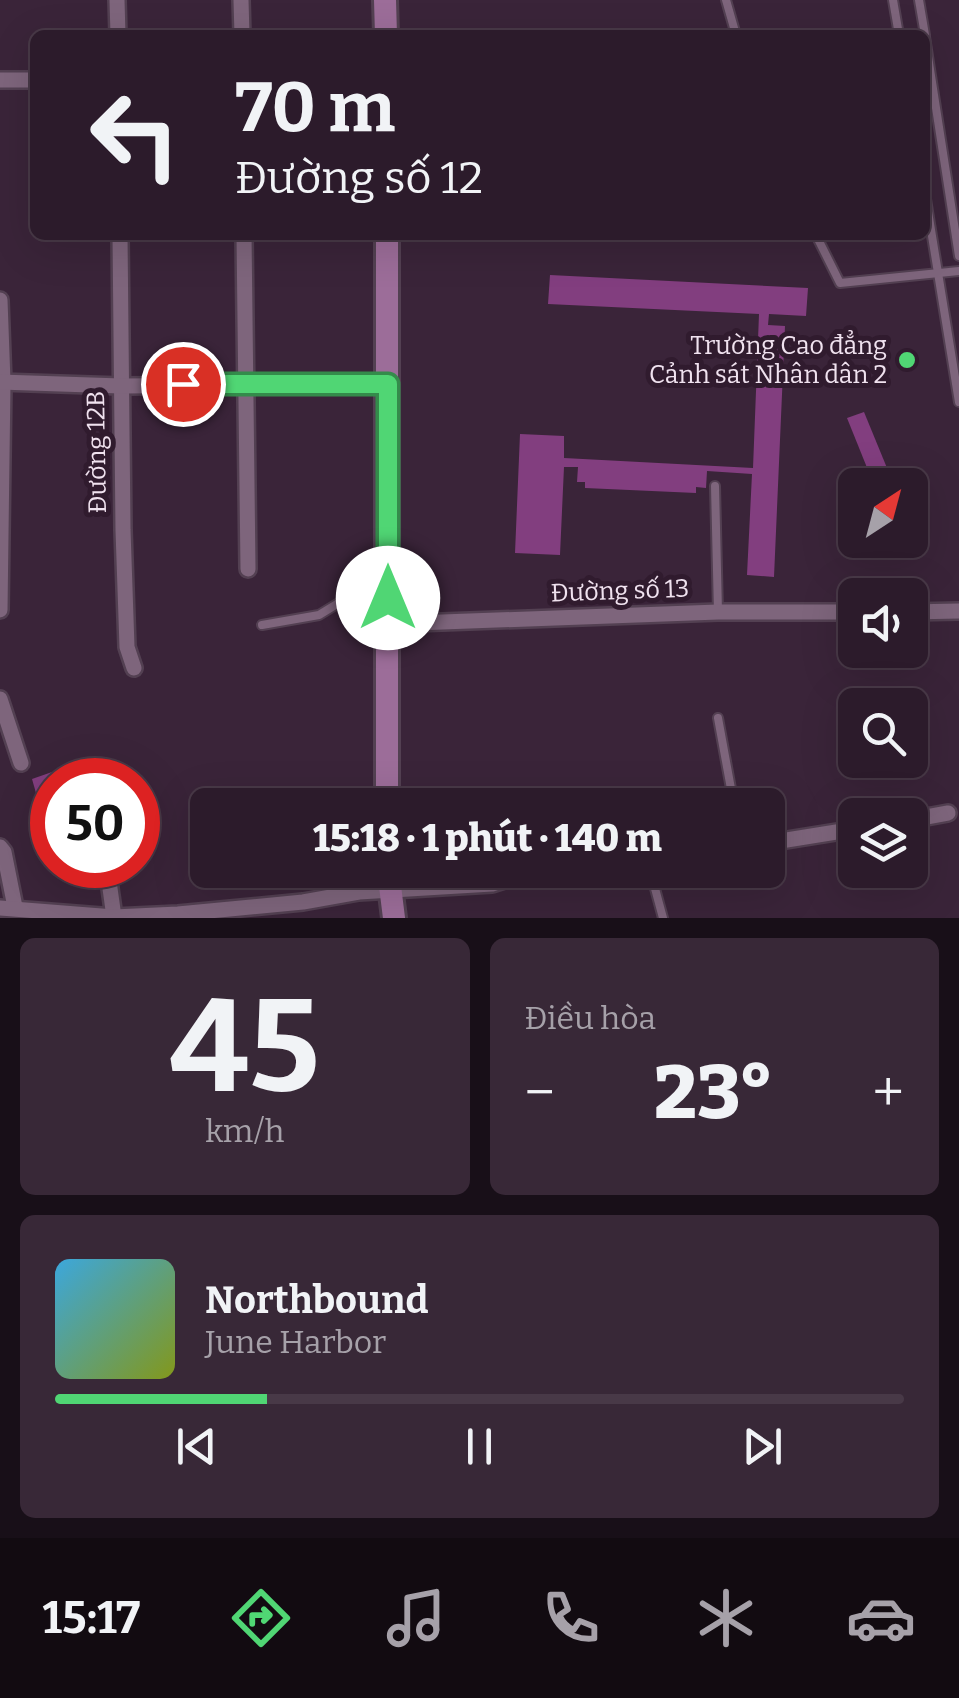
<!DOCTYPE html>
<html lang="vi">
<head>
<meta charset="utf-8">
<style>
	body { margin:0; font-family:Bitter,serif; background:#382837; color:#f1f3f6; height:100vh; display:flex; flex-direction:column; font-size:38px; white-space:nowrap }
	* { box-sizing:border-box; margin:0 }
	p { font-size:32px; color:#a6a1a9 }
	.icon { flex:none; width:55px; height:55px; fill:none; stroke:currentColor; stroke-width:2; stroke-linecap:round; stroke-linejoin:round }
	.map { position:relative; height:918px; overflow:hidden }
	.details { display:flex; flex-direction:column; gap:20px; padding:20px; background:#180f18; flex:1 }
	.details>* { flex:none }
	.banner { position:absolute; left:30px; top:30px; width:900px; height:210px; border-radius:15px; box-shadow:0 10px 40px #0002,0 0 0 2px #483947; background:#2c1b2b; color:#f1f3f6; overflow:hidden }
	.needle { width:65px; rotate:36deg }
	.controls { position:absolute; left:838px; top:468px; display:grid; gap:20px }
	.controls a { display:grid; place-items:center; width:90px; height:90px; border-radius:15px; background:#2c1b2b; box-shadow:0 10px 40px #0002,0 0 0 2px #483947; font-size:50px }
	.speed { position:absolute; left:30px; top:758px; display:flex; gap:20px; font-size:50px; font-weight:700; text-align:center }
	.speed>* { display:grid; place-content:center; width:130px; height:130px; border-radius:50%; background:#2c1b2b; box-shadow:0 10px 40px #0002,0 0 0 2px #483947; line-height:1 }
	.speed .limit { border:15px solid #d22; background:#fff; color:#111 }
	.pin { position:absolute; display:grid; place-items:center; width:85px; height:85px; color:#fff; margin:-42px; border:5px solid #fff; border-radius:50%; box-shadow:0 2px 10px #0007 }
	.me { position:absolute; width:110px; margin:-55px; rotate:0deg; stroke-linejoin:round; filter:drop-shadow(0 0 8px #0008) }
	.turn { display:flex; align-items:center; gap:35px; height:210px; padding:0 40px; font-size:45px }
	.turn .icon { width:130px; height:130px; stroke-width:2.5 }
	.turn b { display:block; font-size:70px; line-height:85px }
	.big { font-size:75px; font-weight:800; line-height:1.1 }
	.details .tile { flex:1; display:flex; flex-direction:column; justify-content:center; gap:15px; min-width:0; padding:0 35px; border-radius:15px; background:#382837 }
	.details .dial { align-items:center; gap:0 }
	.dial b { font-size:130px; line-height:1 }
	.song { display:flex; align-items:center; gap:30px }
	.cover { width:120px; height:120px; border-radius:15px; background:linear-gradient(135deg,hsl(200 70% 55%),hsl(70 70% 35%)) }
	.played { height:10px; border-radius:5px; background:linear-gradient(90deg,#50d674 25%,#483947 25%) }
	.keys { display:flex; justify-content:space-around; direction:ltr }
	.heat { display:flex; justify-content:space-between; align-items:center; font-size:55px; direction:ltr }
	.details .tiles { flex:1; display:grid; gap:20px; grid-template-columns:1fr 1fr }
	.tile:last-child { grid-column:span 2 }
	.trip { position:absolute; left:190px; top:788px; width:595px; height:100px; border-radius:15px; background:#2c1b2b; box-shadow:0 10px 40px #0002,0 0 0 2px #483947; font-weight:800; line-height:100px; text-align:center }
	.tab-bar { display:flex; height:160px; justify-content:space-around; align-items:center; background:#120b11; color:#a6a1a9 }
	.tab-bar .icon { width:70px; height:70px }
	.tab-bar .current { color:#50d674 }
	.tab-bar b { font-size:45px; color:#f1f3f6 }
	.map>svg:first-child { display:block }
</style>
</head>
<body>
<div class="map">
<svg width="959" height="918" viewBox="0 0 959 918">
	<rect width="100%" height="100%" fill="#3a2439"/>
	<g fill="#823e7f">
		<polygon points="550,275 808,288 806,316 769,314 768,325 785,326 774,577 747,575 752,474 707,471 706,488 696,487 696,493 585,488 585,482 577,482 578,467 564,467 560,555 515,553 520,434 564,436 564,458 753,468 759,314 548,304"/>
		<polygon points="864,412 894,485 874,485 847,418"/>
		<polygon points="52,772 55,780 52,787 36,793 32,779"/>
	</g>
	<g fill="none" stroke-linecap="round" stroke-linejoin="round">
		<defs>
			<g id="service">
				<polyline points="726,0 736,35"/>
				<polyline points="893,0 899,35"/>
				<polyline points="919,0 925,35"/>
				<polyline points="925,37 959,256"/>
				<polyline points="925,193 959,402"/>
				<polyline points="816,235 840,283 959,271"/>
				<polyline points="715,486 718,612"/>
				<polyline points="262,625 319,615 381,577"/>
				<polyline points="718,718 734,805"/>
				<polyline points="650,870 663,918"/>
			</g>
			<g id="minor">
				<polyline points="117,0 118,35"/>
				<polyline points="241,0 242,35"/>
				<polyline points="0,80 35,80"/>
				<polyline points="120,235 123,530 127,647 134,668"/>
				<polyline points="244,235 248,569"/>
				<polyline points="0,300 3,382 0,610"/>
				<polyline points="0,382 121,386 388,384"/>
				<polyline points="910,612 959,611"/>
				<polyline points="388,624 718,612 855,612"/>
				<polyline points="0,699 21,763"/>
				<polyline points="910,820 948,813"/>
				<polyline points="768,843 855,829"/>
				<polyline points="0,847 4,852 15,907"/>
				<polyline points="107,867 114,917"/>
				<polyline points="0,908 114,917 178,914 303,902 359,892 492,884 526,873 559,870"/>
			</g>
			<g id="secondary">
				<polyline points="385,0 386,35"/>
				<polyline points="387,805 387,235"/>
				<polyline points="388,870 394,918"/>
			</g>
		</defs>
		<use href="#service" stroke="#534052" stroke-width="12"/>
		<use href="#minor" stroke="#534052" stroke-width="20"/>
		<use href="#secondary" stroke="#534052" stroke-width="28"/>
		<use href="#service" stroke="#7e657c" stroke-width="8"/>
		<use href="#minor" stroke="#7e657c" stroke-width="15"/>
		<use href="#secondary" stroke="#9c6d99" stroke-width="22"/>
	</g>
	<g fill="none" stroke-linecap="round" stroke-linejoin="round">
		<defs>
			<polyline id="route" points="183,384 388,384 388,598"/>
		</defs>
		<use href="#route" stroke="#348b4b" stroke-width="25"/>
		<use href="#route" stroke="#50d674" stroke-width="18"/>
	</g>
	<circle fill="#50d674" stroke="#301b2e" stroke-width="4" cx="907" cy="360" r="10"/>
	<g text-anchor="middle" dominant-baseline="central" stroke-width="10" stroke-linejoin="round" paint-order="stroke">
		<g font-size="25" fill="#f0e2ef" stroke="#301b2e" text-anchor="end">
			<text x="887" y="346">Trường Cao đẳng<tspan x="887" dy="29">Cảnh sát Nhân dân 2</tspan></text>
		</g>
		<g font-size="25" fill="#f0e2ef" stroke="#301b2e">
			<text transform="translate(97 452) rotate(-91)">Đường 12B</text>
			<text transform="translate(620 591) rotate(-2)">Đường số 13</text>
		</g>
	</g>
</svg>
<div class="controls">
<a><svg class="needle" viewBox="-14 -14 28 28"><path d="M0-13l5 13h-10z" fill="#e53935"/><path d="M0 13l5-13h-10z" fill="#a6a1a9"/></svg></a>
<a><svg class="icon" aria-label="sound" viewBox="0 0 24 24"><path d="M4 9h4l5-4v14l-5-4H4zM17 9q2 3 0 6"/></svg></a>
<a><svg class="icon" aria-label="search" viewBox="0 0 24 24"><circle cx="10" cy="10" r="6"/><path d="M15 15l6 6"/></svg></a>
<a><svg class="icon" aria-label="layers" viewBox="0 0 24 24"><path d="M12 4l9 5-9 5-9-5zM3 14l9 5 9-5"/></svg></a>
</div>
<div class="speed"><div class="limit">50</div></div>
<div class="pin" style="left:183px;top:384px;background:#d93025"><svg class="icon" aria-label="arrive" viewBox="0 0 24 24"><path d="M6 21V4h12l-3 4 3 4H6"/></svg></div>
<svg class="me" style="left:388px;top:598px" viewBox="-20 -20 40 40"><circle r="19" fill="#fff"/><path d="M0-13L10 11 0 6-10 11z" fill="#50d674"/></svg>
<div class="trip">15:18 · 1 phút · 140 m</div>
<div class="banner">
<div class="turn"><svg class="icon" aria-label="left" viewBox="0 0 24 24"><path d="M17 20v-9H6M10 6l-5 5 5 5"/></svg><div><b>70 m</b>Đường số 12</div></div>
</div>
</div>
<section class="details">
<div class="tiles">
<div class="tile dial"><b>45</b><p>km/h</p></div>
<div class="tile"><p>Điều hòa</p>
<div class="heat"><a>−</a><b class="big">23°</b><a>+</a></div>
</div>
<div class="tile">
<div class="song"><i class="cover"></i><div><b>Northbound</b><p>June Harbor</p></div></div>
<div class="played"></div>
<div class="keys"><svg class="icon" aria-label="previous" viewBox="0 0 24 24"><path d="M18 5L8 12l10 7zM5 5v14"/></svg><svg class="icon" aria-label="pause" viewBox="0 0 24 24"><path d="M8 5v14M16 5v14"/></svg><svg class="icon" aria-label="next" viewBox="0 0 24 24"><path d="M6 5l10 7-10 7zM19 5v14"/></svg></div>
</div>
</div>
</section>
<nav class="tab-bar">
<b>15:17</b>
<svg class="icon current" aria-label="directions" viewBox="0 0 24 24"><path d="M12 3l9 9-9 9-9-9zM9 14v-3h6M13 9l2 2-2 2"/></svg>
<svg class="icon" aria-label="music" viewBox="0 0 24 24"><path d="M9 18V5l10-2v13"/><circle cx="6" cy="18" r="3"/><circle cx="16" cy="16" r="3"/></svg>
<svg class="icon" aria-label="phone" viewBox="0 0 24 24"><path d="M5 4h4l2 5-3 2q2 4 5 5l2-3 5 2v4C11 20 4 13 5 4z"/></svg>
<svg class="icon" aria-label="climate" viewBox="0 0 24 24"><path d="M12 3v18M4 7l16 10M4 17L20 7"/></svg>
<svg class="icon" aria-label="car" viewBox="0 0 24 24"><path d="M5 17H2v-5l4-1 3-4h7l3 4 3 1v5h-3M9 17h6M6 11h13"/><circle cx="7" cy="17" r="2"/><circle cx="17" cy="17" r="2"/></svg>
</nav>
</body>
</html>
